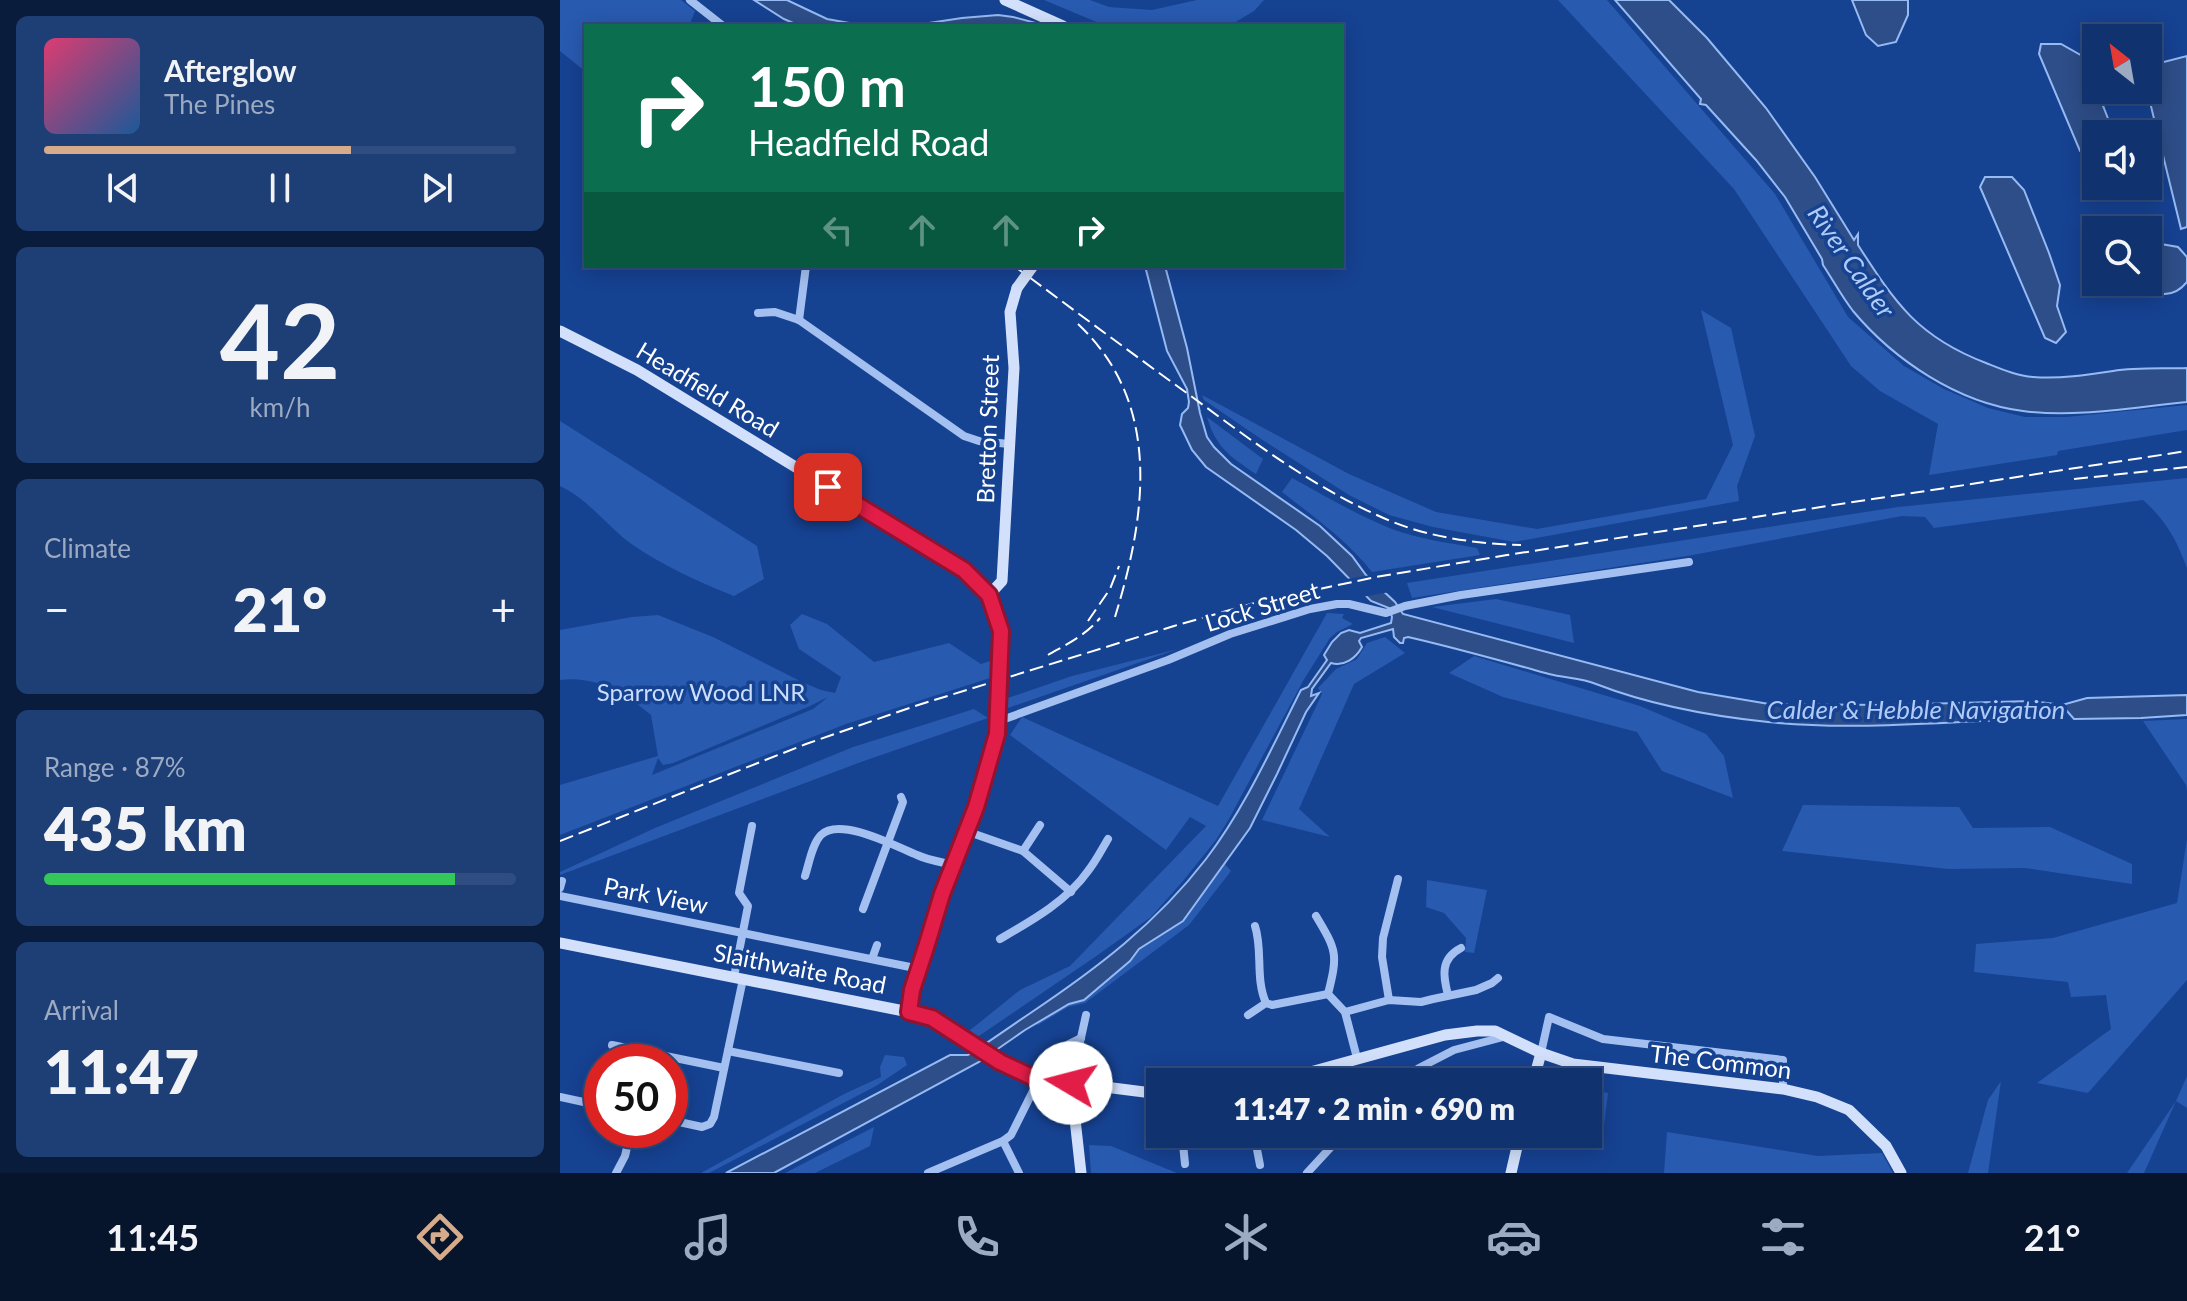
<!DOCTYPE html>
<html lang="en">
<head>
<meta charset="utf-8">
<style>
	body { margin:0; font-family:Lato,sans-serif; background:#1e3e76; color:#f1f3f6; height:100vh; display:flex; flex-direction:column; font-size:30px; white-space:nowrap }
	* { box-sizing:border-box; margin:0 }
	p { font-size:26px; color:#9caac2 }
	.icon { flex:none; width:44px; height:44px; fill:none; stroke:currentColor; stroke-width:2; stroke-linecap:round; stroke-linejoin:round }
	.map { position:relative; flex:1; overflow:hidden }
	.sheet { display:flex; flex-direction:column; gap:16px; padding:16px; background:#091c3c; width:560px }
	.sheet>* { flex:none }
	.banner { position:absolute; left:24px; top:24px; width:760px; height:244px; border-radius:0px; box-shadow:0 4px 20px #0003,0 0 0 2px #304d81; background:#0b6e4f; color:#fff; overflow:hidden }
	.needle { width:52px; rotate:329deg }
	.buttons { position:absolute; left:1522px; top:24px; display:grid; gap:16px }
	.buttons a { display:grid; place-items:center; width:80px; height:80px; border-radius:0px; background:#10326e; box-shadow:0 4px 20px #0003,0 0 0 2px #304d81; font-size:40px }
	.speed { position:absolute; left:24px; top:1044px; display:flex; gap:16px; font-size:40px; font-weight:700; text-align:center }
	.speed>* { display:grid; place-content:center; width:104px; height:104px; border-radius:50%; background:#10326e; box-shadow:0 4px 20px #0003,0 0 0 2px #304d81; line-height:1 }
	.speed .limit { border:12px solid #d22; background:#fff; color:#111 }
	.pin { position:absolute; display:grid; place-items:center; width:68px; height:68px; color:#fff; margin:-34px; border-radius:16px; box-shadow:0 4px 12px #0006 }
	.me { position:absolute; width:88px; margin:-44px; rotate:278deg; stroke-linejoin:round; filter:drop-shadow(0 0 6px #0008) }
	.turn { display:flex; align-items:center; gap:28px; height:168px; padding:0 32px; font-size:36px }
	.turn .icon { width:104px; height:104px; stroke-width:2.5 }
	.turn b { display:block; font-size:56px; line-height:68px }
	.lanes { display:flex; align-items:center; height:76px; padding:0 32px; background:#0003; justify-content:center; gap:40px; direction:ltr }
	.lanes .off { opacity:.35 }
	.big { font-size:60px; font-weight:800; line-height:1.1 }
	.sheet .tile { flex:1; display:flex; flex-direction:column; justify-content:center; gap:12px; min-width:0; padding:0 28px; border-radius:12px; background:#1e3e76 }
	.sheet .dial { align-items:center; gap:0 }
	.dial b { font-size:104px; line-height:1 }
	.song { display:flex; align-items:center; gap:24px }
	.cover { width:96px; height:96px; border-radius:12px; background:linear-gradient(135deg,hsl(340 70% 55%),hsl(210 70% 35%)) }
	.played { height:8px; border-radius:4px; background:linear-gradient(90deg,#d6ab8b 65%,#304d81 65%) }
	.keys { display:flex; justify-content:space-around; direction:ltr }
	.heat { display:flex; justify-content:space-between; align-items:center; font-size:44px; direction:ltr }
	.charge { height:12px; border-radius:6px; background:linear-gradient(90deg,#34c759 87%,#304d81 0) }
	.trip { position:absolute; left:586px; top:1068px; width:456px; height:80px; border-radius:0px; background:#10326e; box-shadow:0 4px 20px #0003,0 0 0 2px #304d81; font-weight:800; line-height:80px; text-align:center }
	.dock { display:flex; height:128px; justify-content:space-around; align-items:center; background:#06142c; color:#9caac2 }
	.dock .icon { width:56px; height:56px }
	.dock .active { color:#d6ab8b }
	.dock b { font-size:36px; color:#f1f3f6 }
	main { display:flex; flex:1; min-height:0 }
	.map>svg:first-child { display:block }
</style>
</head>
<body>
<main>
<section class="sheet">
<div class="tile">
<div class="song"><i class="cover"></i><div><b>Afterglow</b><p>The Pines</p></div></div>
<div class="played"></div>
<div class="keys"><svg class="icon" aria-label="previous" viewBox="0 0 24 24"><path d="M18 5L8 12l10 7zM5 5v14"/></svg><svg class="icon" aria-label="pause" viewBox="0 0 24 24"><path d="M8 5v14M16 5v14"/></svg><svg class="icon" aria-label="next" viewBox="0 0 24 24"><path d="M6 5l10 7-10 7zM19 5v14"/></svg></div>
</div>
<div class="tile dial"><b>42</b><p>km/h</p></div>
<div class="tile"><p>Climate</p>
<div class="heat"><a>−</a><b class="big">21°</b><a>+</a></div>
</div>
<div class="tile"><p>Range · 87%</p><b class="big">435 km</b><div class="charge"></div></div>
<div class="tile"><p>Arrival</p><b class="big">11:47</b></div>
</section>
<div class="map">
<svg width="1627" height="1173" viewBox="0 0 1627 1173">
	<rect width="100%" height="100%" fill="#164292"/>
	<g fill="#285ab0" fill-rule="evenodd">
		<polygon points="0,0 121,0 135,11 129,26 26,26 26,72 0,51"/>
		<polygon points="484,0 530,0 549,7 592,10 637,0 704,0 694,11 669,26 546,26"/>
		<polygon points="998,0 1047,0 1215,194 1288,317 1344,366 1384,389 1428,408 1465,417 1507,417 1627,405 1627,430 1498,451 1497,455 1369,475 1378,424 1320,391 1291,366 1174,189"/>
		<polygon points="1141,310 1171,328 1195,436 1177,486 1179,501 954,542 873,527 829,515 789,495 704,441 644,400 642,395 789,474 876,512 977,529 1146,499 1173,445"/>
		<path d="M647,417L703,459L696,474C671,457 656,448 647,417Z"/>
		<path d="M0,421L197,546L204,579L174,596C139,582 105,567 73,545C46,526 31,501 0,486Z"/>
		<path d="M732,478C765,496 797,515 832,529C859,539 889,543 917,548L920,555L812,572C787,540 754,517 722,492Z"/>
		<path d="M1627,478V568C1617,541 1606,520 1583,500L1374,528L1365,517L1342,516L1127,556L852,598L847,583L1338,507Z"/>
		<polygon points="936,599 1010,615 1014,643 872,607"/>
		<polygon points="767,613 784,614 782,618 793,624 777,632 770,638 743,681 669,819 656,840 623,881 591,917 535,957 416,1038 409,1031 460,990 510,966 646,826 630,817 606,850 450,735 462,717 658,806"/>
		<path d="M242,614L267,624L314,662L389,643L421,664L430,661V678L286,724L0,835V785L98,756L91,715C65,693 35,675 0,680V630L72,617L98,615L153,637L242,682L261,690L275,693L281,677L239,649L230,625ZM268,697L253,709L92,775L98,758L103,765L113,763L250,706Z"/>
		<polygon points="825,637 845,653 794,684 739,809 770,837 702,820 762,694 758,688 776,669 797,659 807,643"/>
		<polygon points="618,649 448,708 448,698 512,676"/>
		<polygon points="914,656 1080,706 1146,734 1164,756 1173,798 1102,771 1077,732 943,697 889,673"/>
		<polygon points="414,709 428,718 301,762 0,875 0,872 95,828 293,747"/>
		<polygon points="1627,719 1627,791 1626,785 1583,721"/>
		<polygon points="1243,805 1399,807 1413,828 1490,827 1572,864 1572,884 1465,868 1388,869 1222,851"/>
		<polygon points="1627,839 1627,980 1528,1093 1477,1083 1551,1029 1546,995 1511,997 1508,982 1414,972 1416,944 1493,938 1617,903"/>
		<polygon points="664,863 671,871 629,925 525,1003 508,1007 478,1025 476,1024 509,1004 524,1000 570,961 579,949 625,919"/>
		<polygon points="867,880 927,890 914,953 905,952 906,938 884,913 866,907"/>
		<polygon points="325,1055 344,1057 347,1065 316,1086 149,1173 141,1173 284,1094 321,1077 320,1067"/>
		<polygon points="1627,1076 1627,1108 1616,1101 1584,1173 1567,1173 1616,1101"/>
		<polygon points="1441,1081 1428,1173 1408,1173 1428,1100"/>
		<polygon points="1028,1089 1048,1093 1041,1149 1014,1143 1016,1134 1028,1134"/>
		<polygon points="314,1127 310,1146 255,1173 225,1173"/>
		<polygon points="1107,1132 1258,1156 1322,1153 1333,1173 1104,1173"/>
		<polygon points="529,1145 551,1146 617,1173 531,1173"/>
	</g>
	<g fill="#2e4e8a" stroke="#96baf3" stroke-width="2">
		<polygon points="194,0 227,0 267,19 306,26 240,26 224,19"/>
		<path d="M1055,0H1109L1147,38L1206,108L1255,177L1294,240L1298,234V245C1336,304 1358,337 1426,363C1441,369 1457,376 1473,377C1500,379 1527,375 1553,371C1577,367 1603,369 1627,368V402C1573,407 1517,418 1463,411C1398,403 1334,360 1293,311C1282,297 1273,280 1263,265L1262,259L1225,197L1196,160L1146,105L1140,104L1141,99Z"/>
		<polygon points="1292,0 1348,0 1348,15 1336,42 1318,46 1306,35"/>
		<polygon points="438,15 453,17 487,26 349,26 402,18"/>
		<polygon points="1481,44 1501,44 1524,57 1554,134 1536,134 1536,165 1534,165 1520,151 1479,54"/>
		<polygon points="1627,56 1627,227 1621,229 1587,90 1588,66"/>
		<polygon points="1425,177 1452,177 1464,190 1489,253 1500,285 1497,306 1506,332 1496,343 1485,338 1420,187"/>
		<path d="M1601,244L1618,247L1627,257V282C1614,298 1596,298 1583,282H1588V250Z"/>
		<path d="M585,266H605L627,348L640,413L647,437L654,447L671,464L760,526L792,556L806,575L835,602L843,614L1138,692L1209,704L1323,705L1472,701L1502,705L1527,698L1627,695V715L1581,718L1514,719L1507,711L1500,713L1498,719C1401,719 1304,732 1208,722C1150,716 1090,705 1036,684C1022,678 1004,678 989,674C942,661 896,648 848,637L844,638L843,643H840L834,637L833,629L801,638L799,641L802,647C796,658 784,667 771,663L752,689L751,696L759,693L746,712L717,774L690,828L623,921L579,949L570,961L524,1000L509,1004L465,1030L419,1062L214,1173H166L390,1055H408C429,1042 448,1028 469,1014C536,969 596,924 646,859C685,808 712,747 741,690L748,687L767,660L764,655L772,642L781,633L789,630L800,633L831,623L832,617L829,608L811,601L767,556L736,530L646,467L632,450L620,425L622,414L628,408L629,402L627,389L607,351Z"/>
	</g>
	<polygon fill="#164292" points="811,575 830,592 802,597 786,579"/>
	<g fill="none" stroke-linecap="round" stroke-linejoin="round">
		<g stroke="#a4c0f1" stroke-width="8">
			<polyline points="130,0 163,26"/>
			<polyline points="198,313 215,312 239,320 404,436 419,441 449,444"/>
			<polyline points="239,320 246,266"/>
			<polyline points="439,721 608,660 670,634 750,609 777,604 789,604 826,613 845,606 901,595 1129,562"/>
			<polyline points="406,831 463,851 511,892"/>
			<polyline points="463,851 480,825"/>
			<path d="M245,876C249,864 252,844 261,835C280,816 337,847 357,855C368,860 381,862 393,865"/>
			<polyline points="0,888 2,881"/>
			<polyline points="0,896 350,967"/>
			<polyline points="303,909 343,802 341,797"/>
			<path d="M756,916C777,951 778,954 768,994L785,1012L797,1058"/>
			<path d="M695,926C703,950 695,979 706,1003L712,1005L768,994"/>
			<path d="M440,939C471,921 507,901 528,871C536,861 542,849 548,839"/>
			<polyline points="312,959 317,945"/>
			<polyline points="174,977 188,906 179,893 192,826"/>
			<path d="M888,995C883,976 880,959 901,948"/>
			<polyline points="829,1000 822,957 823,938 838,879"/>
			<polyline points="785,1012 829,1000 861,1002 873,999 916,990 932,983 938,978"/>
			<polyline points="688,1015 706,1003"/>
			<polyline points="52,1045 164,1068"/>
			<polyline points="168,1051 279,1073"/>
			<polyline points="981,1053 989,1017 1043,1039 1223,1060 1223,1089"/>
			<polyline points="488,1054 521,1038"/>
			<polyline points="840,1082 859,1068 894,1050 947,1036"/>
			<polyline points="511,1083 526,1015"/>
			<polyline points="0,1097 42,1106"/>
			<polyline points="110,1120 142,1127 150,1124 154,1117 183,979"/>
			<polyline points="622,1134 625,1164"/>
			<polyline points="694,1134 700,1165"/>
			<polyline points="443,1141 459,1173"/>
			<polyline points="56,1173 65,1156 71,1130"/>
			<polyline points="368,1173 443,1141 451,1135 479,1079"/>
			<polyline points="747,1173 783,1134"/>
		</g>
		<g stroke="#d2e0fb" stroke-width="11">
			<polyline points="445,0 503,26"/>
			<path d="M0,331L77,370L404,570C437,603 441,612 441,660"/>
			<polyline points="429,595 442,581 454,368 450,312 457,288"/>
			<polyline points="0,943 349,1012 372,1018 440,1062 474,1078 600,1094"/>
			<polyline points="349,1012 352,990 382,894 416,807 437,734 439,703"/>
			<polyline points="714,1082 885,1035 917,1031 935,1031 981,1053 1013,1064 1223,1089 1257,1097 1289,1110 1326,1146 1341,1173"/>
			<polyline points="973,1082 981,1053"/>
			<polyline points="511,1083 521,1173"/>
			<polyline points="951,1173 960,1134"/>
		</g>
		<g stroke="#fff" stroke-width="2" stroke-dasharray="14 6" stroke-linecap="butt">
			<path d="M454,266C514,310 574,355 635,399C693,442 752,486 819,516C861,536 914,544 961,545"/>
			<path d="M518,324C603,404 586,516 555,617"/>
			<polyline points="1514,479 1627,467"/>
			<polyline points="528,621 550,589 559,566"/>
			<path d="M488,655C507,644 526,635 540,618"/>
			<polyline points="0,841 246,744 355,706 614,626 698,602 816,577 947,555 1627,451"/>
		</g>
		<g stroke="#d2e0fb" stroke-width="11">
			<polyline points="457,288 473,266"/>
			<polyline points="439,703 441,660"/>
		</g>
	</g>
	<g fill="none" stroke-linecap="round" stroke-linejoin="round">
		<defs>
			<polyline id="route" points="268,487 404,570 429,595 441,631 437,734 416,807 382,894 367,944 352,990 349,1012 372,1018 440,1062 474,1078 511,1083"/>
		</defs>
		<use href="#route" stroke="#92132f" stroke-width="20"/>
		<use href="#route" stroke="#e11d48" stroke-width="14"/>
	</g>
	<g text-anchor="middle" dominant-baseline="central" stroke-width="7" stroke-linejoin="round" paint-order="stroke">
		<g font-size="24" fill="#fff" stroke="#164292">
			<text transform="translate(148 389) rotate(31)">Headfield Road</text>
			<text transform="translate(427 429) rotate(-88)">Bretton Street</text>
			<text transform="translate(702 606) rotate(-17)">Lock Street</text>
			<text transform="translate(96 895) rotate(11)">Park View</text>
			<text transform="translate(240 968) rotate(11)">Slaithwaite Road</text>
			<text transform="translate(1161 1061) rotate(7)">The Common</text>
		</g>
		<g font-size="24" fill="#cbddfc" stroke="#164292">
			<text x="141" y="691">Sparrow Wood LNR</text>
		</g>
		<g font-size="26" font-style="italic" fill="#b0cbf7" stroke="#164292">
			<text transform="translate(1292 261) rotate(55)">River Calder</text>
			<text x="1356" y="709">Calder &amp; Hebble Navigation</text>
		</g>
	</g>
</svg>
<div class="buttons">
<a><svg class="needle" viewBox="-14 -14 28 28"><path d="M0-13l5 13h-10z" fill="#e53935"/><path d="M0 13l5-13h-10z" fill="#9caac2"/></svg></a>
<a><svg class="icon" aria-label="sound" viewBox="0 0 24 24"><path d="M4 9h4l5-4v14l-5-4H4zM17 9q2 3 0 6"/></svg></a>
<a><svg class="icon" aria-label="search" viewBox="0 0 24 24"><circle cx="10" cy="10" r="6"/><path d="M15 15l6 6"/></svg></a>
</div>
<div class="speed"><div class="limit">50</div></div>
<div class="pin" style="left:268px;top:487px;background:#d93025"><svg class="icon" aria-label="arrive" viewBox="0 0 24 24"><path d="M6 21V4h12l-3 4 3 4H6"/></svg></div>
<svg class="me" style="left:511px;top:1083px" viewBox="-20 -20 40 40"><circle r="19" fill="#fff"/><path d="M0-13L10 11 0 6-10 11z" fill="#e11d48"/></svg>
<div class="trip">11:47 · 2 min · 690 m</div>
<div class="banner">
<div class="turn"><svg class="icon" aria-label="right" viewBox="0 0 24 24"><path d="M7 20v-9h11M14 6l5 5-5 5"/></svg><div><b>150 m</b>Headfield Road</div></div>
<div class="lanes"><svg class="icon off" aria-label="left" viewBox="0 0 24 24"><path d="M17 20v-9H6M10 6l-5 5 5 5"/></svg><svg class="icon off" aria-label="ahead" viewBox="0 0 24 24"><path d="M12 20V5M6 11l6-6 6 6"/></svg><svg class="icon off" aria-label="ahead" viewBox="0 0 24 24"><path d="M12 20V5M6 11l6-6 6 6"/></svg><svg class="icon" aria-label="right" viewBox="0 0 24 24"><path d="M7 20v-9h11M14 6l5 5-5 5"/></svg></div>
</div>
</div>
</main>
<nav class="dock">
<b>11:45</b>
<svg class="icon active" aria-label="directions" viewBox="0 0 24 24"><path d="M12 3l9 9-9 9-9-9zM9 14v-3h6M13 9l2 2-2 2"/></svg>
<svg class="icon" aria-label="music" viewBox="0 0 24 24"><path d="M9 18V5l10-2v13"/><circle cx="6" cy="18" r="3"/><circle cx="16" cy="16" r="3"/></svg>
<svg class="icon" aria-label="phone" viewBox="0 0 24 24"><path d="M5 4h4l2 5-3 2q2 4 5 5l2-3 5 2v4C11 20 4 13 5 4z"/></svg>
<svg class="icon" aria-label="climate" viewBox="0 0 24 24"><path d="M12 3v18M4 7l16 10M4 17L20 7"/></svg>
<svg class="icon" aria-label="car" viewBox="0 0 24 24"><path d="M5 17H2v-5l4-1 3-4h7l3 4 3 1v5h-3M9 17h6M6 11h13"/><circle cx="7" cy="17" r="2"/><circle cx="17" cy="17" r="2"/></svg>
<svg class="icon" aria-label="filters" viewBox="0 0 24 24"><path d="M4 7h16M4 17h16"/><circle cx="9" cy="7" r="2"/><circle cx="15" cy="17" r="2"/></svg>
<b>21°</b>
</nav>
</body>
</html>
